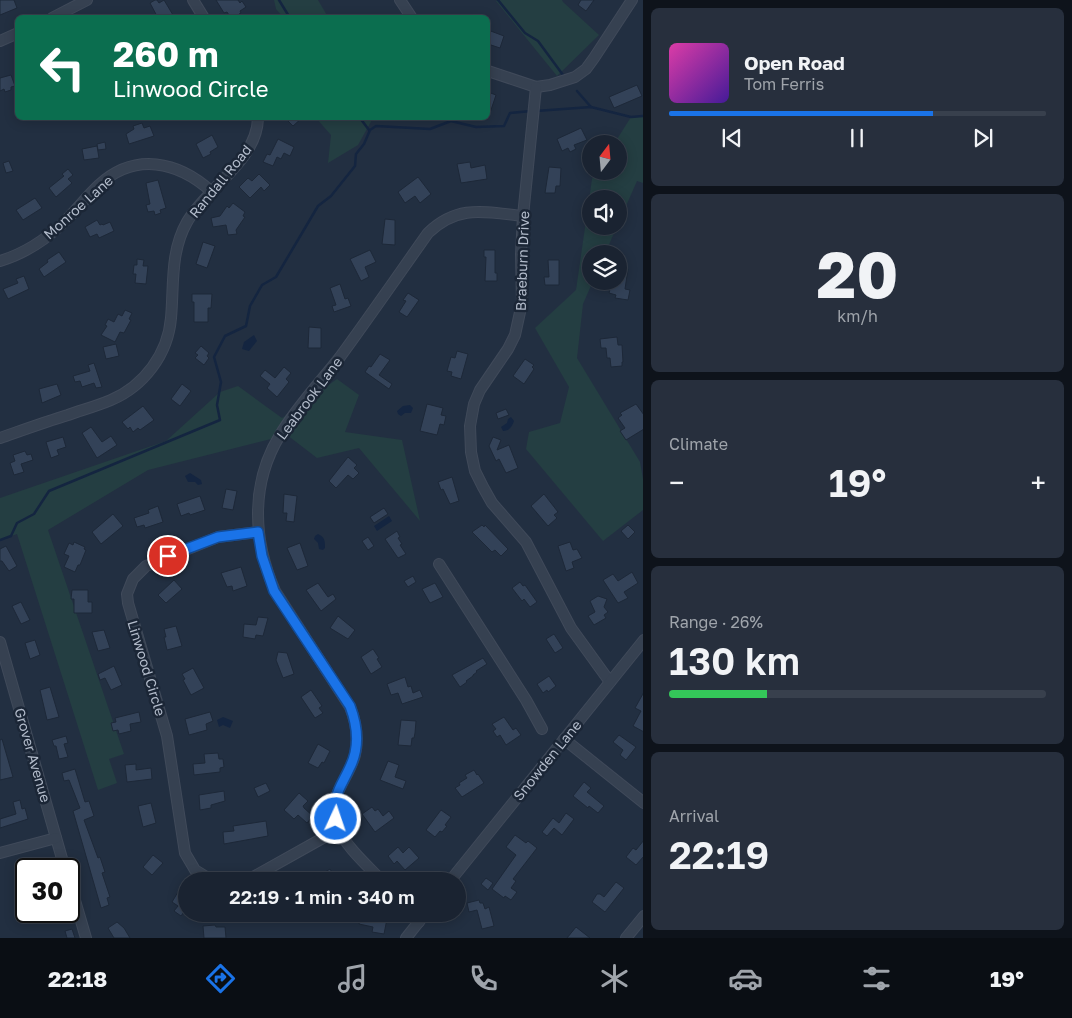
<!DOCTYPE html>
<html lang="en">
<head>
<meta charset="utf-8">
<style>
	body { margin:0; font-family:"Golos Text",sans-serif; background:#272f3d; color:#f1f3f6; height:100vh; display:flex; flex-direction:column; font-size:19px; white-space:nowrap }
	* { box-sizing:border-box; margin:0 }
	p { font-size:16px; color:#9fa4ab }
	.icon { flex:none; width:28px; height:28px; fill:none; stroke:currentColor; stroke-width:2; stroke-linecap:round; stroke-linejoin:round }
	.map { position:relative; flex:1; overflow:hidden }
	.details { display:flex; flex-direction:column; gap:8px; padding:8px; background:#0e131b; width:429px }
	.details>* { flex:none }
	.hud { position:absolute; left:15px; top:15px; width:475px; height:105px; border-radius:8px; box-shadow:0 2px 12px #0003,0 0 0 1px #38404d; background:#0b6e4f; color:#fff; overflow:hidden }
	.needle { width:32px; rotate:16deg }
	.tools { position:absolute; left:582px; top:135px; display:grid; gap:10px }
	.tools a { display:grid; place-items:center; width:45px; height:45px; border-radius:50%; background:#1a2331; box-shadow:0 2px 12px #0003,0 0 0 1px #38404d; font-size:25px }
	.speed { position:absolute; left:15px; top:858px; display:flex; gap:10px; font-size:25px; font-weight:700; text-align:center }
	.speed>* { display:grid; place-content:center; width:65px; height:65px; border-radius:50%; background:#1a2331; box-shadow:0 2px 12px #0003,0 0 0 1px #38404d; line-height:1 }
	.speed .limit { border:2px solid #111; border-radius:8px; background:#fff; color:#111 }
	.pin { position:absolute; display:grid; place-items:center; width:42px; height:42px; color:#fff; margin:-21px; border:2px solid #fff; border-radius:50%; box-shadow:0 1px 5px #0007 }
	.me { position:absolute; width:55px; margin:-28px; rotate:3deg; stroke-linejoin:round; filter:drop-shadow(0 0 4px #0008) }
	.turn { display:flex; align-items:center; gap:18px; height:105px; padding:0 15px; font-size:22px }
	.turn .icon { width:65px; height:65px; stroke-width:2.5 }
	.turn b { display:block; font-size:35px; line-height:42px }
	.big { font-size:38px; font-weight:600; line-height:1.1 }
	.details .widget { flex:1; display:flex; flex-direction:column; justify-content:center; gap:8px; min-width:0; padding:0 18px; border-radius:8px; background:#272f3d }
	.details .dial { align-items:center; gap:0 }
	.dial b { font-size:65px; line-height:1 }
	.song { display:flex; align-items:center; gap:15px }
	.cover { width:60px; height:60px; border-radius:8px; background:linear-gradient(135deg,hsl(320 70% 55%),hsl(260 70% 35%)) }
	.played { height:5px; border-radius:2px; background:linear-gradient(90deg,#1a73e8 70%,#38404d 70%) }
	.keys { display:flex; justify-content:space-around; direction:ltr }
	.heat { display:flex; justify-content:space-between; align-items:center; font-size:28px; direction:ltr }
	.charge { height:8px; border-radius:4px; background:linear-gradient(90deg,#34c759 26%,#38404d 0) }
	.trip { position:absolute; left:178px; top:872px; width:288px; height:50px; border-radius:25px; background:#1a2331; box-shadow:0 2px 12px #0003,0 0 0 1px #38404d; font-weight:600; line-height:50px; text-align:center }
	.menu { display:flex; height:80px; justify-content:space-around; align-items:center; background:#0a0e14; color:#9fa4ab }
	.menu .icon { width:35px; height:35px }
	.menu .current { color:#1a73e8 }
	.menu b { font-size:22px; color:#f1f3f6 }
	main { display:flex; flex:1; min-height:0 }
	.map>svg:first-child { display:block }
</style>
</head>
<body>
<main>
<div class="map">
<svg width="644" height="938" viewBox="0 0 644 938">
	<rect width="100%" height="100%" fill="#222f41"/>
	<g fill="#243e42">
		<polygon points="274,0 318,0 328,17 283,17 276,9"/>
		<polygon points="498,0 562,0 563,2 599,35 557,76 496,1"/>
		<polygon points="643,116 643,183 637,181 619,222 619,199 591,199 591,226 617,226 605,254 591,254 591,281 593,281 583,304 577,358 640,462 643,479 643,510 603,541 526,449 529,432 560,423 569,387 535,328 576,290 592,179 597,171 619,171 619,144 614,144 631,117"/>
		<polygon points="316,118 373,118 358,145 328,163 331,135"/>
		<polygon points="337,379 359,395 345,432 402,440 420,521 359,448 317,458 287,435 148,470 48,530 124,754 109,759 117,783 98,790 17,534 0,540 0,498 166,441 220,392 238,386 282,418"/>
	</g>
	<g fill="#142540">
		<polygon points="254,335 257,341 249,351 242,349 244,342"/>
		<polygon points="410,405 413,408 411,413 405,413 401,416 398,414 397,411 403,406"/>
		<path d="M511,417L514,421C512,427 509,431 503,431L501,427L507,423L508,419Z"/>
		<polygon points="190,473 201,480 202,484 198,485 195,482 188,482 185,476"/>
		<polygon points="389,516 392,521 377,531 374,526"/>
		<path d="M318,534C325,537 325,541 325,548L323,550L319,549L318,543L314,539L315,536Z"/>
		<polygon points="223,717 233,721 230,728 223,725 219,727 217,720"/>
	</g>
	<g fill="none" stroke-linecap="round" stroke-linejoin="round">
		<g stroke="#142540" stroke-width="2.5">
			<polyline points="279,0 290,18"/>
			<polyline points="498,0 525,33 538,41 563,75"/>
			<polyline points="577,91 591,107"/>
			<polyline points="536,111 591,107 631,117 644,116"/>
			<polyline points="360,118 369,130"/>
			<polyline points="0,540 11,536 17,523 34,514 49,491 220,420 217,405 221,382 214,357 225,336 246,326 250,306 262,285 276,277 318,206 331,196 355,166 356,154 364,144 370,130 376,126 430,129 451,121 476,127 504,126 510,113 531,111"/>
		</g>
	</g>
	<g fill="#334258" stroke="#1d2838">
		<polygon points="0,0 14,0 17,8 0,15"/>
		<polygon points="155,0 157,0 159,3 164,0 173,15 169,18 158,18 150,3"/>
		<polygon points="216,0 238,0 240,3 242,1 246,7 240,11 241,13 239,14 241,18 231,18 227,12 224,13"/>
		<polygon points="581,0 594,0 586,11 578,5"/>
		<polygon points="488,30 504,36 500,48 488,44"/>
		<polygon points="11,75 15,86 11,87 11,90 5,92 4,89 0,91 0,78"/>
		<polygon points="637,85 642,96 614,108 609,97"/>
		<polygon points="488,92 496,95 489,116 488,116"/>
		<polygon points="285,118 302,118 293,126"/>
		<polygon points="142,123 144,128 150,126 154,136 129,144 126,134 134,129 133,126"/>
		<polygon points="581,128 587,140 574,145 576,149 570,152 568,148 562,151 557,139"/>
		<polygon points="212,135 218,147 210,152 211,154 203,158 196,144"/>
		<polygon points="278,139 294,147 290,156 284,153 281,159 277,157 273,166 263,162 267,154 270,155"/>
		<polygon points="105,142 106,149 98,150 97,144"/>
		<polygon points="97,146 99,158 84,160 82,149"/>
		<polygon points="9,161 13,171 6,173 3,163"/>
		<polygon points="470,162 471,168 485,165 487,179 461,183 457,164"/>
		<polygon points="549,167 561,168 560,186 556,186 555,193 545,193"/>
		<polygon points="68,169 73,175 68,179 72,183 56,197 49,188 64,176 62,174"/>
		<polygon points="259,174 270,185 264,191 261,187 250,198 239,187 248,178 252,181"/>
		<polygon points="418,177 431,194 420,203 415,196 405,203 398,192"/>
		<polygon points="158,180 166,208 160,210 161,213 155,215 154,211 148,212 146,205 150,204 146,183"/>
		<polygon points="35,198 42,208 23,220 16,210"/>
		<polygon points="233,203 245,212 243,216 245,217 236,230 237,234 228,235 226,225 213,227 211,218 220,216 227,206 229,208"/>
		<polygon points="385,219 395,220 395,245 382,244"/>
		<polygon points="97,220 100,225 102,224 103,225 110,222 114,231 99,238 97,234 90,237 85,227"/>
		<polygon points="203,242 215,246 207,268 196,264"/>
		<polygon points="370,250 376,262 365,267 369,277 361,281 350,259"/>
		<polygon points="484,250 495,250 495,273 497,273 497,281 485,281 486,257 484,257"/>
		<polygon points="59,252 66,262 44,277 39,269 48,262 47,260"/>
		<polygon points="137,259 144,260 143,266 148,266 146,284 135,283 136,274 133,274 134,265 137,265"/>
		<polygon points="548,260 559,260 559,285 545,285 544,277 549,277"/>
		<polygon points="619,267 628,269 625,289 630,290 628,300 615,298 616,295 609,293 610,289 604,281 619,281"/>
		<polygon points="24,276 29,289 8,299 3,289 18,283 16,279"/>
		<polygon points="340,284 345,299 348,298 351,306 334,312 332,306 336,305 330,288"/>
		<polygon points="408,293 419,300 407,317 399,312 406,301 403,300"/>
		<polygon points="192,294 212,294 211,308 208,308 208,322 194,322 194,302 192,302"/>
		<polygon points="125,310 132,313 129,319 131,320 124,333 120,332 115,342 101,335 107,326 105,325 108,319 114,322 118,314 122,316"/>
		<polygon points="309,327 321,328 321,348 308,348"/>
		<polygon points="617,337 618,345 622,345 623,362 622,362 622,366 611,367 610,358 607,358 606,348 601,348 600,339"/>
		<polygon points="116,344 119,356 106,359 103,347"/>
		<polygon points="201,346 209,353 207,356 209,358 204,365 195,358 198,355 195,353"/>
		<polygon points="457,351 468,354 461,379 451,376 452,372 447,371 451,357 455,358"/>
		<polygon points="380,354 390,360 379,375 392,384 389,389 365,372 369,366 371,367"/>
		<polygon points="525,359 534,365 532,367 534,369 524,384 513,376"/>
		<polygon points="94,363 102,387 96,388 94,383 82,387 80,381 75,382 73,376 90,371 88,365"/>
		<polygon points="284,367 291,373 286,379 289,382 277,397 267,388 270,384 260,376 265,370 275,378"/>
		<polygon points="57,384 61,395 42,403 39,389"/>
		<polygon points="182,384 191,391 180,406 171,399"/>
		<polygon points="427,404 443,408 441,415 446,416 444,425 440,424 437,435 420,431"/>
		<polygon points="636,404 644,415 644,429 626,440 620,431 625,428 618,418 622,415 620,413"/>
		<polygon points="143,406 154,420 140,430 138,428 133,432 130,427 128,429 122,422"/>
		<polygon points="506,409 509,415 498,419 496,413"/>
		<polygon points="91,427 102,442 111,436 117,445 97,458 82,433"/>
		<polygon points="63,437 66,447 57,450 59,455 51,458 46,442"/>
		<polygon points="493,437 501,440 497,450 509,445 518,468 506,473 499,459 496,461 489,446"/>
		<polygon points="25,451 27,455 31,454 33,460 21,464 24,472 14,475 10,463 15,461 13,455"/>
		<polygon points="348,457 357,465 354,468 359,473 353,479 348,475 336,488 329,481"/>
		<polygon points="452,477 459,501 450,504 443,489 441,490 438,482"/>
		<polygon points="226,489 237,491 233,510 222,508"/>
		<polygon points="284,494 297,496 294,522 286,521 287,513 283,513"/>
		<polygon points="544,494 558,512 554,515 557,518 548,526 531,506"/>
		<polygon points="200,496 205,510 190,515 189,513 181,516 177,504"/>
		<polygon points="158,506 163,522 145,528 144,525 137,527 134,518 149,513 148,510"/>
		<polygon points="384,508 388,514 374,523 370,517"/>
		<polygon points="113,514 123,526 101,544 92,532"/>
		<polygon points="482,525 484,527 485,525 508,549 501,556 495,550 492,552 472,532"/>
		<polygon points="628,525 635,532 628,539 621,531"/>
		<polygon points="397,531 400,537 398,538 402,544 400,545 406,554 398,558 385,539"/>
		<polygon points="368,537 374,546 368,550 362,541"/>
		<polygon points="74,542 85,547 84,549 86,550 80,565 78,565 75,572 64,567 69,556 64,554 69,543 73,545"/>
		<polygon points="570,542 573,550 577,549 582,558 572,562 574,568 566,571 558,546"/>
		<polygon points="300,543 308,566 297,570 287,548"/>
		<polygon points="6,546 17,566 9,571 2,561 0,561 0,549"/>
		<polygon points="241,567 247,586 233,591 232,586 227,587 221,573"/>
		<polygon points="632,572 638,583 624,592 628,598 618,603 603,580 613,574 618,581"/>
		<polygon points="413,576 416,582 408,587 404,581"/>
		<polygon points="174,580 182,589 166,603 158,595"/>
		<polygon points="520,582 523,586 525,585 537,602 530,607 524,599 522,601 512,588"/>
		<polygon points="318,583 328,597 333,594 336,599 321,611 306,590"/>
		<polygon points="435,583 443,597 430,603 422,589"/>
		<polygon points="72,590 88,590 88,602 92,602 92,613 74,613 74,599 71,599"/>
		<polygon points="598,596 607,599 604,607 608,612 604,615 606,618 594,625 588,616 595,612 590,601"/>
		<polygon points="21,602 30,620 21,624 12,606"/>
		<polygon points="338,616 355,630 348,639 330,628"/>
		<polygon points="258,617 268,618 263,636 256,635 255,639 243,637 244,624 256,625"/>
		<polygon points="176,626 182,646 167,650 164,637 166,637 164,629"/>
		<polygon points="104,630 110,648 98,651 92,632"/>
		<polygon points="554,634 563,648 555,653 546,639"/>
		<polygon points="35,640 40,655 30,659 25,643"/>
		<polygon points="373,649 379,658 377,659 382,667 371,674 361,657"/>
		<polygon points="278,652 287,653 294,674 283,678 276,660"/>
		<polygon points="483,658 487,664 476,671 477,672 473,675 473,676 466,681 467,682 460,687 452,675"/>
		<polygon points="114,666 122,685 111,690 105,678 100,680 98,674"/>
		<polygon points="193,668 204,688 191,695 183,680 185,679 182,674"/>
		<polygon points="549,676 556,686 548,692 547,690 543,693 537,684"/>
		<polygon points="405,677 408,687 411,686 413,693 420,690 423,697 402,704 398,693 391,695 387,684"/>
		<polygon points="50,687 59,717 47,720 40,690"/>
		<polygon points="311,690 322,706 319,708 323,713 315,718 301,697"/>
		<polygon points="644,692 644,732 633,726 641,711 635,708"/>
		<polygon points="139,712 141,722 130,724 131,731 119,734 118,730 113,731 111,723 116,722 115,718"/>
		<polygon points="210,712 213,721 206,724 207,730 189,735 185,719"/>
		<polygon points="504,717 513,730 516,728 521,735 506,745 500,735 497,737 493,731 496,729 492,724"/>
		<polygon points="401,720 416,721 415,733 414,738 412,738 411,746 398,745"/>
		<polygon points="619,735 636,747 626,760 620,755 623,750 613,742"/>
		<polygon points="66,736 68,743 64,744 68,757 59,759 56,746 54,746 52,740"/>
		<polygon points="2,739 13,777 0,780 0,740"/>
		<polygon points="318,744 330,751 324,763 322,762 318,768 308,763"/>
		<polygon points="218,753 219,759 223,759 224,767 220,768 220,772 194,775 193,764 205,763 204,754"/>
		<polygon points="388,761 399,765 395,777 406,781 403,789 380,780"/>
		<polygon points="136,764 136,770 151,768 152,779 127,782 125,765"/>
		<polygon points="75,769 85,802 89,801 94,816 84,820 98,858 100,857 105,872 102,873 110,897 107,898 109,905 101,908 73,811 80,808 69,780 64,781 62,773"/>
		<polygon points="474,770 477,775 478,774 484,783 462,797 455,788 460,785 459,783 467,778 465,775"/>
		<polygon points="584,782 591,788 587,792 604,806 598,813 589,806 588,808 573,796"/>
		<polygon points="266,783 270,791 258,797 254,788"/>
		<polygon points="224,791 225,801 211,805 211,808 200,810 199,795"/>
		<polygon points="299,793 308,801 303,806 304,808 313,816 307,823 298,815 294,819 284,810"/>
		<polygon points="20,800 22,809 25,808 28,819 0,828 0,819 16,814 13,802"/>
		<polygon points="151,803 156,823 143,827 138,806"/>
		<polygon points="372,807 375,811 378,809 383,816 389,811 394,818 375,832 362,814"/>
		<polygon points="441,810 451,817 445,825 447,826 442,832 440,831 435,837 426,830"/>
		<polygon points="566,813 574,819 562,835 554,828 547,836 542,832 553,818 559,823"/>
		<polygon points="266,821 268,836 224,844 223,832 234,831 233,826"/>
		<polygon points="515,835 526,843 528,841 537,848 513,879 516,881 511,888 517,892 511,900 505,896 504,898 492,889 516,855 506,847"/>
		<polygon points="644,840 644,856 636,865 626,857 633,848 636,850"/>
		<polygon points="398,847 403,853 409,847 419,858 405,870 397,861 394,864 388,856"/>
		<polygon points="153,855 163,863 152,875 143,867"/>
		<polygon points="39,861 41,869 18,869 18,866"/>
		<polygon points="330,869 337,881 305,881 321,872 322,874"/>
		<polygon points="486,878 493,883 488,890 481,884"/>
		<polygon points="616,882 624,888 605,912 592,902 597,894 600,894 604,897"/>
		<polygon points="178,892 186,898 186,909 181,916 174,911 178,906 172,902"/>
		<polygon points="479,900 480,903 483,903 485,909 489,907 494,926 482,929 477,910 469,912 467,903"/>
		<polygon points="361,914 387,919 384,934 372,932 373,927 359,924"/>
		<polygon points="117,922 124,928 130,938 114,938 108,928"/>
		<polygon points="215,925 216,927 225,927 226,938 204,938 203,926"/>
		<polygon points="576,927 590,938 567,938"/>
		<polygon points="72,929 75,938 67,938 65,931"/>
	</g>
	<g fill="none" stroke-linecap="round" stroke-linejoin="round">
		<defs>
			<g id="minor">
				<polyline points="193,0 204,18"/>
				<polyline points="400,0 412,18"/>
				<polyline points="52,18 87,0"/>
				<polyline points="0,41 18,33"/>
				<polyline points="488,71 536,87 550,85 575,77 586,69 594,58 632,0"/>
				<polyline points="536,87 523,216 521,254 522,303 515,335 508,349 480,390 474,404 470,426 471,452 475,471 483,487 492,503 526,542 571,628 610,682"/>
				<path d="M0,261C23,254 45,240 62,224C75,212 86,197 99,185C135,152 178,161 212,192"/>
				<path d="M0,438C23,430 45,422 68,415C82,410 97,406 111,400C144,386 168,354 171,318C174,285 170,252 187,222C207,187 257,161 258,118"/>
				<polyline points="439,564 526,700 542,729"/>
				<polyline points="0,642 65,869"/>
				<polyline points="564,739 644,803"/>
				<polyline points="0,853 56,838"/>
				<polyline points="69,880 86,938"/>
				<polyline points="213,881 195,870 185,853 167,736 128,603 127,594 133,579 146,566 218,537 258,532"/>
				<polyline points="246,881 339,829"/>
				<path d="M382,881C368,866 346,847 338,828C326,795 347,783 355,755C359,738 356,722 350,707L275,591C253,540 250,484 280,435C295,409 321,381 340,357C370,316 399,274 428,233C458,204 485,212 523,216"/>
				<polyline points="450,881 644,640"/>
				<polyline points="411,914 419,922"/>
				<polyline points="406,938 425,914"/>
				<polyline points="626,938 644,916"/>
			</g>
		</defs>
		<use href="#minor" stroke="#404a5a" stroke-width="12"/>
		<use href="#minor" stroke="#364151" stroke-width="10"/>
	</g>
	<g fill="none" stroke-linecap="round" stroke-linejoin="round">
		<defs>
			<path id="route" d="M168,556L218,537L258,532L262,556L274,591L350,706C358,727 360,747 350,767C340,789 333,793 336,819"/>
		</defs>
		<use href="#route" stroke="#114b97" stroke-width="12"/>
		<use href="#route" stroke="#1a73e8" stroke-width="9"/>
	</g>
	<g text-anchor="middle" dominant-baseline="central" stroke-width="5" stroke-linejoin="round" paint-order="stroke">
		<g font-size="14" fill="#b3bccb" stroke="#1b2636">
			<text transform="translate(220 181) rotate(-51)">Randall Road</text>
			<text transform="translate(78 207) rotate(-42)">Monroe Lane</text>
			<text transform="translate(522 261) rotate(-88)">Braeburn Drive</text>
			<text transform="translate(309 398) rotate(-53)">Leabrook Lane</text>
			<text transform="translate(147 668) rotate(73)">Linwood Circle</text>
			<text transform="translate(33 755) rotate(74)">Grover Avenue</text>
			<text transform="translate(547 760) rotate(-51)">Snowden Lane</text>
		</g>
	</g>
</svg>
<div class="tools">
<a><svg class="needle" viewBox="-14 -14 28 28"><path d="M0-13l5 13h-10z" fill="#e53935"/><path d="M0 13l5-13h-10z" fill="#9fa4ab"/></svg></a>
<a><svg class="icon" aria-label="sound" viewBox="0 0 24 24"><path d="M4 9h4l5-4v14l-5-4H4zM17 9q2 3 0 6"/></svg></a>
<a><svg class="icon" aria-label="layers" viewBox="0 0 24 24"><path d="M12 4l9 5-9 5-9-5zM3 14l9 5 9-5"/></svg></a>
</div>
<div class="speed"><div class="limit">30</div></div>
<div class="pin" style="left:168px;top:556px;background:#d93025"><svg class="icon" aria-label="arrive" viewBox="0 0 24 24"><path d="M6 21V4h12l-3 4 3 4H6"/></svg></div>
<svg class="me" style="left:336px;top:819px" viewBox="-20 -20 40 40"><circle r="17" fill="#1a73e8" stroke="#fff" stroke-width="3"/><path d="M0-11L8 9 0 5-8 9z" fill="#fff"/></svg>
<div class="trip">22:19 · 1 min · 340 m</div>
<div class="hud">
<div class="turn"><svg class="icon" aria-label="left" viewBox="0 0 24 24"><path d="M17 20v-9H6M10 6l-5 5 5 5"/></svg><div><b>260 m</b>Linwood Circle</div></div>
</div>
</div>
<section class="details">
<div class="widget">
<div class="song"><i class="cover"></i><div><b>Open Road</b><p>Tom Ferris</p></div></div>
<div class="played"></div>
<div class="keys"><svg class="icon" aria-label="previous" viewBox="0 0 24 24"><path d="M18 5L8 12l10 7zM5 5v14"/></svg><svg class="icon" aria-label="pause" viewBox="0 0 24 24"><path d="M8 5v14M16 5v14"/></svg><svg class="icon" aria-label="next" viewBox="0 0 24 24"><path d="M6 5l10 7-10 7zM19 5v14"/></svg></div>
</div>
<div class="widget dial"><b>20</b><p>km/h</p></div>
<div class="widget"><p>Climate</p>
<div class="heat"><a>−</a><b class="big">19°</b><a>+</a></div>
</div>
<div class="widget"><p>Range · 26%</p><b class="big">130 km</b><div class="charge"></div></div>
<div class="widget"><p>Arrival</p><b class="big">22:19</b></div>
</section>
</main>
<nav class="menu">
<b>22:18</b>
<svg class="icon current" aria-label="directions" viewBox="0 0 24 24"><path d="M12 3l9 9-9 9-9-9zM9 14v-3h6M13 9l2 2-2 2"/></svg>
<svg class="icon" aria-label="music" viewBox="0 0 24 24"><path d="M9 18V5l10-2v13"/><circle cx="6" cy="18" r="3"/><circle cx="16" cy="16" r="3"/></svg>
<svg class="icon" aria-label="phone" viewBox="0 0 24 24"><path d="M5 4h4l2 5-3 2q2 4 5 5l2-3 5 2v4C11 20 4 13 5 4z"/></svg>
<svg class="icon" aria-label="climate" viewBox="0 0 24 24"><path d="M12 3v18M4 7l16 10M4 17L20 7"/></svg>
<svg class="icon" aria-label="car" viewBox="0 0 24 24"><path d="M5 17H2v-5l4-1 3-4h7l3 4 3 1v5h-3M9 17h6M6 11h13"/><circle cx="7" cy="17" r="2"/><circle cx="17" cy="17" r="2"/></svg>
<svg class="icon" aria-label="filters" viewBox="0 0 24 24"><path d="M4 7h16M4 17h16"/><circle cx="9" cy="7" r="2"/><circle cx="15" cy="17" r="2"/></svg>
<b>19°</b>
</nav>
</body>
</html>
